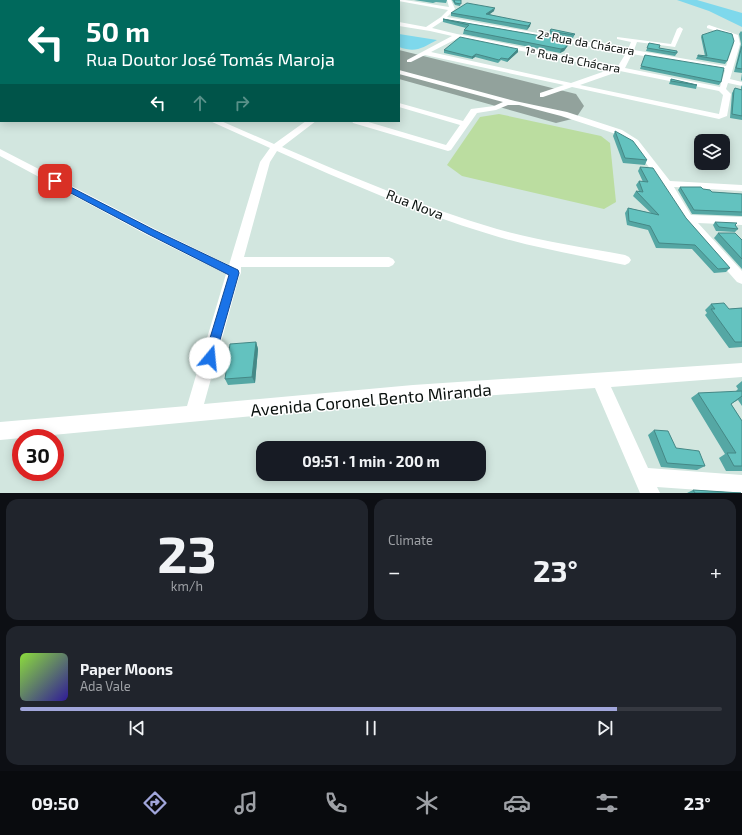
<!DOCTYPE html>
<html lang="en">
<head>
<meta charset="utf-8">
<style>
	body { margin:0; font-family:"Exo 2",sans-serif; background:#20242c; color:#f1f3f6; height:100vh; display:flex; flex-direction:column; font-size:15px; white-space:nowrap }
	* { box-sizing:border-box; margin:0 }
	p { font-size:13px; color:#9ea1a6 }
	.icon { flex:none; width:22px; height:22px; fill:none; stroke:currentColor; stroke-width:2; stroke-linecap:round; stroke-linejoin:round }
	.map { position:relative; height:493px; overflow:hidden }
	.side { display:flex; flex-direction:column; gap:6px; padding:6px; background:#0d0f14; flex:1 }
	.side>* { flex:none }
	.top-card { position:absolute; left:0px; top:0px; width:400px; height:122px; box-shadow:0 2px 10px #0003; background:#00695c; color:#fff; overflow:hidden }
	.buttons { position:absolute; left:694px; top:134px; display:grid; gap:8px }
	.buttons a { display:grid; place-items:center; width:36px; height:36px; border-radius:8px; background:#171b24; box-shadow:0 2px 10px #0003; font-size:20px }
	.speed { position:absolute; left:12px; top:429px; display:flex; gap:8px; font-size:20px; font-weight:700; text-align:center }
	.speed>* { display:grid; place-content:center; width:52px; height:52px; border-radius:50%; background:#171b24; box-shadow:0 2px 10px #0003; line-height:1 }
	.speed .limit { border:6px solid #d22; background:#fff; color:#111 }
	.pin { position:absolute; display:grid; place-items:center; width:34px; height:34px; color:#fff; margin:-17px; border-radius:8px; box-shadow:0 2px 6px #0006 }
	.me { position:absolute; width:44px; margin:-22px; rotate:17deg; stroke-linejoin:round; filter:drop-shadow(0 0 3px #0008) }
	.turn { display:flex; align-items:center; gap:14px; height:84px; padding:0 20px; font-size:18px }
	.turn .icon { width:52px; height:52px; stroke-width:2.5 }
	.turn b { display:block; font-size:28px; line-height:34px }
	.lanes { display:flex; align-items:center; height:38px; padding:0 20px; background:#0003; justify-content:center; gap:20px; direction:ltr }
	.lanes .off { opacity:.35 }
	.big { font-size:30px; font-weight:700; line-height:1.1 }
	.side .card { flex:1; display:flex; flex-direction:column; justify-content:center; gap:6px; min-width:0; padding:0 14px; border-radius:12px; background:#20242c }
	.side .dial { align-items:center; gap:0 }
	.dial b { font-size:52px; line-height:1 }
	.song { display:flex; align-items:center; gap:12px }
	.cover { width:48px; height:48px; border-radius:6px; background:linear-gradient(135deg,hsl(90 70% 55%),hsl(250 70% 35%)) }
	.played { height:4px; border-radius:2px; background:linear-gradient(90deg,#a1a6db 85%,#363941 85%) }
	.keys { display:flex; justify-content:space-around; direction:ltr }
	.heat { display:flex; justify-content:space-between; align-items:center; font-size:22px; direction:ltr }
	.side .tiles { flex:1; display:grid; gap:6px; grid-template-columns:1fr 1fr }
	.card:last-child { grid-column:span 2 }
	.trip { position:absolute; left:256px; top:441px; width:230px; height:40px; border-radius:12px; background:#171b24; box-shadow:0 2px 10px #0003; font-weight:700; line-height:40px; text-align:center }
	.tabs { display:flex; height:64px; justify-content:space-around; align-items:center; background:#090b0e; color:#9ea1a6 }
	.tabs .icon { width:28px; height:28px }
	.tabs .current { color:#a1a6db }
	.tabs b { font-size:18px; color:#f1f3f6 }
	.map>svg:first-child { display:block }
</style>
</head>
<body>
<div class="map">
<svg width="742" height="493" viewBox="0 0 742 493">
	<rect width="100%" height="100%" fill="#d2e6df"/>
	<polygon fill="#bbdda0" points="499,114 601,136 610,143 616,202 604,209 462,176 447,165 480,117"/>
	<g fill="#7ed8ec">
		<polygon points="677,0 697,0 742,13 742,27 709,11"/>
		<path d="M399,34L437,40C422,48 416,53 399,47Z"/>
	</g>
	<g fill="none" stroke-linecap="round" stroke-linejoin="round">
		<g fill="#92a29c" fill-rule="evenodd">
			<rect x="138" y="0" width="37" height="1"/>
			<polygon points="399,50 576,94 584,106 576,118 556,123 399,79"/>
		</g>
		<g fill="#fff" fill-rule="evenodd">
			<rect x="134" y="0" width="8" height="1"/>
			<path d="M393,0H405L449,7L447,0H451L455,9L447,17L628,49L631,42L617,39V37L671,44L677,29L680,27L683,29L675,47L637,42L634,50L726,66L734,44L732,36L707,28V26L709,25L738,35L740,44L730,79L742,82V86L728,83L726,89L731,94L727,116L719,119L572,87L543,97H540V93L564,85L425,55L411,62H407V60L452,36L430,31L399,26V22L426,27L441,17L448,10ZM444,20L626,53L618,66L457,34L432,28ZM458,38L611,69L571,83L431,52ZM632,54L725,70L720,87L625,68ZM620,71L719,91L723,95L719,114L580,85Z"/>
			<rect x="0" y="2" width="1" height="4"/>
			<rect x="0" y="30" width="1" height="5"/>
			<polygon points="0,48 1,48 0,53"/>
			<polygon points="399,70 515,101 567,112 622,130 638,140 670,181 742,185 742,191 674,187 691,215 742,217 742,225 698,223 742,271 742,284 737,282 684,222 662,185 632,144 616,134 561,116 519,105 508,105 496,110 477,113 451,150 448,151 353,123 352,121 365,121 446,145 460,125 399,107 399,103 463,121 471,109 494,106 503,102 399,74"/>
			<rect x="0" y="98" width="1" height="4"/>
			<path d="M210,121H221L274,144L306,121H316L282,147C352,177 423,207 497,229C539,241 582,247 625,255L629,257L631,260L629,263L625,265C579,255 533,248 489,234C416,212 346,182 277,151L270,162L244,257H389L393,259L395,262L393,265L389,267H241V273L239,277L204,404L413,385L742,363V377L611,387L648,468L742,475V493L657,487L660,493H640L595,388L413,401L0,440V422L187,406L226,274L147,235L0,156V149L155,229L229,265L260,162L270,148Z"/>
		</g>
	</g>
	<g fill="#55a7a4">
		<polygon points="310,0 377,0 375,1 315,1"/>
		<polygon points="414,0 447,0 446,3 436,2 433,3"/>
		<polygon points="452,0 461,0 460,6 455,5"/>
		<polygon points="494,11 489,14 530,26 527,30 451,16 451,13"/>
		<polygon points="443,19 570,41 569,44 564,51 560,53 463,34 464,30 466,28 443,22"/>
		<polygon points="550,31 575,34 573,38 549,34"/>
		<polygon points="741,31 742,32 742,81 741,80 742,73 734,72 741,44 739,34"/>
		<polygon points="702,35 727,61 725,64 696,59 698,55 705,56 701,37"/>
		<polygon points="649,43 659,48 677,53 675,56 646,51"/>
		<polygon points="444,50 518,52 507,62 501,60 498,63 475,57 472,59 444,53"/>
		<polygon points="645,55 721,82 719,85 640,69"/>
		<polygon points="671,79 697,85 696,89 669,84"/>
		<polygon points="742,85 742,120 730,118 732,93 735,88 741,90 741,87"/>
		<polygon points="615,131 647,160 645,165 623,163 613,136"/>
		<polygon points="640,167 730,268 726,272 714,273 692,249 656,248 648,230 627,225 625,213 628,208 651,213 633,196 636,191 639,191 636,185 639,181 643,182 638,171"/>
		<polygon points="680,187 703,189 712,192 742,194 742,216 692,214 678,190"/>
		<polygon points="715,222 735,225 738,229 735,232 716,231 713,225"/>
		<polygon points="718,233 742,240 742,269 714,238"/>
		<polygon points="711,304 729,309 742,308 742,347 729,348 705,315 707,313 705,310"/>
		<polygon points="256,342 258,349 255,383 228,385 225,379"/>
		<polygon points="742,381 742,406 738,400 731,404 742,421 742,471 726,471 719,458 725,454 691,398 698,393 735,392 738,389 736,386"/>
		<polygon points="654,430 676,448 705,466 697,470 661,467 648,435"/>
		<polygon points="693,490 741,493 687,493"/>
	</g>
	<g fill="#458886">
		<polygon points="366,0 377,0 375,1 364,1"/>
		<polygon points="495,8 494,11 486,17 486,14"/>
		<polygon points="531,23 530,26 527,30 528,26"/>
		<polygon points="570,41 569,44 564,51 560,53 561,49"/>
		<polygon points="518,49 518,52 507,62 508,59"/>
		<polygon points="476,54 475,57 472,59 472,57"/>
		<polygon points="256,342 258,349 255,383 252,377"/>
	</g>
	<g fill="#63c2bf" stroke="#458886">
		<polygon points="30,0 120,0 123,1 33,1"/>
		<polygon points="336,0 366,0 364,1 342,1"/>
		<polygon points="454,0 461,0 461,4 455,3"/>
		<polygon points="467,3 495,8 486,14 531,23 528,26 451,13"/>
		<polygon points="443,19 570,41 565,48 561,49 464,30 469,25"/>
		<polygon points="551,29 575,34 574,35 550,31"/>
		<polygon points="717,30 732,34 734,41 727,61 698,56 698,55 707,56 702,35"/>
		<polygon points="460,37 518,49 508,59 501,58 499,60 476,54 472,57 444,50"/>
		<polygon points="649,43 660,45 659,48 677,51 677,53 647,48"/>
		<polygon points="742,46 742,69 736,68"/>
		<polygon points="645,55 724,68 721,82 641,66"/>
		<polygon points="671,79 697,85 671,81"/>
		<polygon points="735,88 742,90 742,116 732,114 734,90"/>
		<polygon points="615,131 633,141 647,160 625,158"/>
		<polygon points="640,167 653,168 686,218 730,268 718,269 695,245 659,243 650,226 629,221 628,208 659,215 636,191 643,192 639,181 648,182"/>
		<polygon points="680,187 701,187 703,189 710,190 712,192 742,194 742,212 694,210"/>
		<polygon points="715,222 737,223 735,225 738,229 719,227"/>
		<polygon points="718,233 735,233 742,240 742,259"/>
		<polygon points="724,303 729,309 742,308 742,342 735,342 711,309 715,309 711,304"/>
		<polygon points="256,342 252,377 225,379 230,344"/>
		<polygon points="742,391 742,396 731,404 742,421 742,466 734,466 727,453 736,453 698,393"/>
		<polygon points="654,430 668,431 676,448 699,451 705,466 667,463"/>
		<polygon points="693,490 741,493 695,493"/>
	</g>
	<polygon fill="#1a73e8" stroke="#114b97" points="55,179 154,230 238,270 239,273 214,361 210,363 206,361 204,358 229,275 148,234 52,183 51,181"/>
	<g text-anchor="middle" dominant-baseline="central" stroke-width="3" stroke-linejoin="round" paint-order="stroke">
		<g font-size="12" fill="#0a110e" stroke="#fff">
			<text transform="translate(586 42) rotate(10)">2ª Rua da Chácara</text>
			<text transform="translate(573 59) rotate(11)">1ª Rua da Chácara</text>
		</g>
		<g font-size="14" fill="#0a110e" stroke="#fff">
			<text transform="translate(415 204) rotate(21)">Rua Nova</text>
		</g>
		<g font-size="17" fill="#0a110e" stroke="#fff">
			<text transform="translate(371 399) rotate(-5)">Avenida Coronel Bento Miranda</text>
		</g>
	</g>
</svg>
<div class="buttons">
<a><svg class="icon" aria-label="layers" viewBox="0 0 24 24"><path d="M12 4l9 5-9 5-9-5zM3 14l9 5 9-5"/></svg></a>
</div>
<div class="speed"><div class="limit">30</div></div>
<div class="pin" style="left:55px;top:181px;background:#d93025"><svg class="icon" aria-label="arrive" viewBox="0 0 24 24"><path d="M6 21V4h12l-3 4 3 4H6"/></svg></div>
<svg class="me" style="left:210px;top:358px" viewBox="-20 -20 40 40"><circle r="19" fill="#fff"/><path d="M0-13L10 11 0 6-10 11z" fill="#1a73e8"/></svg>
<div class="trip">09:51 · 1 min · 200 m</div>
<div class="top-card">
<div class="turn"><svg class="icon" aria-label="left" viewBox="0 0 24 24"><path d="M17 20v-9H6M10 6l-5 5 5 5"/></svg><div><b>50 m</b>Rua Doutor José Tomás Maroja</div></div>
<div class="lanes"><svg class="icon" aria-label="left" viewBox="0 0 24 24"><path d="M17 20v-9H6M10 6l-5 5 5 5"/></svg><svg class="icon off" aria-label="ahead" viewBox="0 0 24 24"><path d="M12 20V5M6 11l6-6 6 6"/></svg><svg class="icon off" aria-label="right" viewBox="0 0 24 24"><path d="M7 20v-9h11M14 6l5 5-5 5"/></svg></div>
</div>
</div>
<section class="side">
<div class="tiles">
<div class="card dial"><b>23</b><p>km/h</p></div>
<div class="card"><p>Climate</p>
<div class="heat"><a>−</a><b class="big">23°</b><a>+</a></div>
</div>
<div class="card">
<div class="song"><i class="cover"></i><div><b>Paper Moons</b><p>Ada Vale</p></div></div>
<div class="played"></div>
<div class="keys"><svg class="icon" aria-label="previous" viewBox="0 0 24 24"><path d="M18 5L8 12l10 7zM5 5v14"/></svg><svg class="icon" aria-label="pause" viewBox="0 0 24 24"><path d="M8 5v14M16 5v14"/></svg><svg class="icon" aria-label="next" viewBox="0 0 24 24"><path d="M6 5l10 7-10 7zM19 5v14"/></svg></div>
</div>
</div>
</section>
<nav class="tabs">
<b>09:50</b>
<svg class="icon current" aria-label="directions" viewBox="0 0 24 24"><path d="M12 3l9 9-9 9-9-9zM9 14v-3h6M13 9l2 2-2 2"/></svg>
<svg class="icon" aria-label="music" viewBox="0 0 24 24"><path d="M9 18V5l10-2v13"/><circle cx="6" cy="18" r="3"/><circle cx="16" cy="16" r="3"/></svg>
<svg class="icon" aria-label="phone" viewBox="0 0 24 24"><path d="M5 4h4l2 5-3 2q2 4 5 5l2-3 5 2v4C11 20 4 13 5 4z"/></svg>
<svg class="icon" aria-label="climate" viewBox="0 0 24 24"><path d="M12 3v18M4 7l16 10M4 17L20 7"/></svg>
<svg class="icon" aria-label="car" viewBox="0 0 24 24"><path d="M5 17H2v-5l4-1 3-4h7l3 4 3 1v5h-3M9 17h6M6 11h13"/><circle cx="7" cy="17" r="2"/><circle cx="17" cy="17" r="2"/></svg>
<svg class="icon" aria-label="filters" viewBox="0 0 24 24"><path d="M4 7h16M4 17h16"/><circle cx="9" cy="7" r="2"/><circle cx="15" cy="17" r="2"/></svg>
<b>23°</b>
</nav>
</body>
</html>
